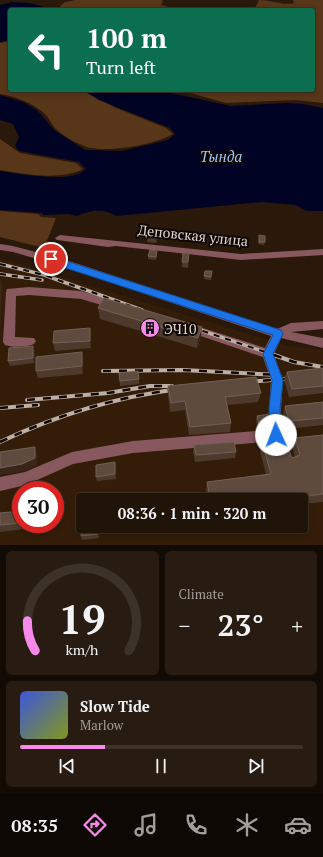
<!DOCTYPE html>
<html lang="en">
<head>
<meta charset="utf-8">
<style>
	body { margin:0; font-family:"PT Serif",serif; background:#281c12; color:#f1f3f6; height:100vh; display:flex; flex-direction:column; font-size:15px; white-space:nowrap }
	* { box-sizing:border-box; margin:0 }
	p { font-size:13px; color:#a29e9c }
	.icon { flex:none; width:22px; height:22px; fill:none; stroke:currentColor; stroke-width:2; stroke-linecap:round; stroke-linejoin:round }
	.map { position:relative; height:545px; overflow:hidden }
	.side { display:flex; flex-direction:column; gap:6px; padding:6px; background:#120a04; flex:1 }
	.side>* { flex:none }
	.banner { position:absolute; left:8px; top:8px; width:307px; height:84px; border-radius:4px; box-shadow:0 2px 6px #0003,0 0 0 1px #3d3229; background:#0b6e4f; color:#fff; overflow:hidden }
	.speed { position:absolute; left:12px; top:481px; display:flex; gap:8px; font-size:20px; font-weight:700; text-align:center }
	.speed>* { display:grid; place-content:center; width:52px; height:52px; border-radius:50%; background:#201308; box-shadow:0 2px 6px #0003,0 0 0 1px #3d3229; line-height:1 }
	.speed .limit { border:6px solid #d22; background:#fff; color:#111 }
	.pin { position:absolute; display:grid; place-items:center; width:34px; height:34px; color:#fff; margin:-17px; border:2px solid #fff; border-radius:50%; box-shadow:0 1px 4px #0007 }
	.me { position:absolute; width:44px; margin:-22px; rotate:358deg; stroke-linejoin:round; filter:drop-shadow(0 0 3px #0008) }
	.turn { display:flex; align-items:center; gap:14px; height:84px; padding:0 12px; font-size:18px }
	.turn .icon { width:52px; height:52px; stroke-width:2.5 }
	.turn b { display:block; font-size:28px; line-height:34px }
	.big { font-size:30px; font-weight:700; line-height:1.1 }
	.side .widget { flex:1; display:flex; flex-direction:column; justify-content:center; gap:6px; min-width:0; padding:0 14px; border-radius:6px; background:#281c12 }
	.side .dial { align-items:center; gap:0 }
	.dial svg { height:104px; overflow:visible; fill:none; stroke:#3d3229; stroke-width:7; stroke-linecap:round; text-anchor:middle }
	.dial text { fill:#f1f3f6; stroke:none }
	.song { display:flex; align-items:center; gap:12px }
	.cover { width:48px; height:48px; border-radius:6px; background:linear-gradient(135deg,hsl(230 70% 55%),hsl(70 70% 35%)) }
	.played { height:4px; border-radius:2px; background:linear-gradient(90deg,#f888ea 30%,#3d3229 30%) }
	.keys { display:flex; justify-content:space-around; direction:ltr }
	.heat { display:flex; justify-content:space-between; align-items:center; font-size:22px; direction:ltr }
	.side .tiles { flex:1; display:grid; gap:6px; grid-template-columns:1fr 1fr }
	.widget:last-child { grid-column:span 2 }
	.trip { position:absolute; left:76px; top:493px; width:232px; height:40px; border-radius:4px; background:#201308; box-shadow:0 2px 6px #0003,0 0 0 1px #3d3229; font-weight:700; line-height:40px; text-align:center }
	.menu { display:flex; height:64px; justify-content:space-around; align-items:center; background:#0d0803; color:#a29e9c }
	.menu .icon { width:28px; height:28px }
	.menu .selected { color:#f888ea }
	.menu b { font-size:18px; color:#f1f3f6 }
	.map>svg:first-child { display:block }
</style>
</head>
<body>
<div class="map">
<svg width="323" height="545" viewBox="0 0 323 545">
	<rect width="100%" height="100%" fill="#2a190a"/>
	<path fill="#331d09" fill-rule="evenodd" d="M0,258L288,346L323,350V545H0ZM21,490H55V524H21ZM83,500H301V526H83Z"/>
	<g fill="#583619">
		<polygon points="76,0 161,0 163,1 161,5 166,6 167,10 62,10 60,6 65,2"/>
		<path d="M259,0C272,0 282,6 294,3L293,0H323V103L295,100L226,103L179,90H313V10H254Z"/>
		<path d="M10,41V90H81L116,108L166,128L173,134C154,145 104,154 84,146C74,142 62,135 55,128C51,124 49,117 44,113C32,103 15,96 0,94V43Z"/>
		<path d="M0,139L20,153L76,163L83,169C59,181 26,174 0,170Z"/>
		<polygon points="0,211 38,214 41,217 56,218 44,248 0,237"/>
	</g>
	<g fill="#000324">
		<polygon points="12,2 30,3 55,10 10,10 10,40 0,42 0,5"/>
		<path d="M83,90H157L231,106L286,103L303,104L323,108V211H306L296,205L262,202L117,216C103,208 90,210 77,216L69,214L43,215V213L0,210V171C20,174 72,184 86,169L79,162L19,151L15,146L19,137L13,124L0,120V95L23,102L37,110L54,130L85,150L122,151L168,140L175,134L170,128L99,100Z"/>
	</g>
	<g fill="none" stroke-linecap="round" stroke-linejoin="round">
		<g fill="#87585e" fill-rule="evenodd">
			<polygon points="60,235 241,254 323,249 323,255 241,260 116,246 108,247 57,240 55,238"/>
			<polygon points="0,244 13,246 66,260 277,329 291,323 323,321 323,329 291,332 323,338 323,348 281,338 274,354 283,380 281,409 282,435 280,439 276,441 133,453 73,464 26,485 0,491 0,477 25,472 72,452 133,441 269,430 269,409 271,380 263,357 186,331 185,328 186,325 190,324 265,348 271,336 61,266 13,252 0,250"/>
			<path d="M29,287L81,291L119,302L120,305L119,308L115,309L81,299L29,295L16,296L15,337L34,338L36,341L34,344C26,347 13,348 5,345L3,342L6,292L7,289Z"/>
		</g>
		<defs>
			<g id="rail-far1">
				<polyline points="0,264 44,275 142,310"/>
				<polyline points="0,274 42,280"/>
				<polyline points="191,327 277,356"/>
			</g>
			<g id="rail">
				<polyline points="274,355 294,362 323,367"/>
				<polyline points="103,371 183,370 279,375"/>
				<polyline points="247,382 295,378"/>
				<polyline points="27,400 108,393 150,386 172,386"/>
				<polyline points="0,408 38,405"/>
				<path d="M0,442C57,415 116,397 179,389"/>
			</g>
		</defs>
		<use href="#rail-far1" stroke="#bdafa5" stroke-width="3.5"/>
		<use href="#rail" stroke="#bdafa5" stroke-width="4"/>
		<use href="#rail-far1" stroke="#0d0603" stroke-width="2" stroke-dasharray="6" stroke-linecap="butt"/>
		<use href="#rail" stroke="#0d0603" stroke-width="2.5" stroke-dasharray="8" stroke-linecap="butt"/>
	</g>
	<g fill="#4e3a2d">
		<polygon points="197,234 204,239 204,242 198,243 197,237"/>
		<polygon points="259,235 265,242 264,245 258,244"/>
		<polygon points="147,236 158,237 156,243 147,242"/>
		<polygon points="157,251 157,254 156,260 148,259 148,256"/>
		<polygon points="189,253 188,268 182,267 182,262"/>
		<polygon points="205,271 212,271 211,280 204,279"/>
		<polygon points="98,308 201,337 197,348 100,319"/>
		<polygon points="90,328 91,336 91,348 55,351 53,343"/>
		<polygon points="35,351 34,363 10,366 8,361"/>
		<polygon points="83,360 83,374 38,378 36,371"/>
		<polygon points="323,368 323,393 289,397 284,379 287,372"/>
		<polygon points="119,373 139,379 139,384 120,386"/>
		<polygon points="168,386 261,393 258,402 227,405 231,423 230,432 189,435 185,410 170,412 168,395"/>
		<polygon points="323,402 323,425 287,429 283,415 283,414 285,406"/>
		<polygon points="257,416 269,423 268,428 258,429 256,421"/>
		<polygon points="323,435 323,502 301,504 301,500 189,500 207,498 206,490 207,482 266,474 260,451 262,442 292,458 295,457 292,447 295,438"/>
		<polygon points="194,445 236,452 235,458 195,462 193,452"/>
		<polygon points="115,462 116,479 97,481 96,477"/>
		<polygon points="21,511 21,524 34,524 33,528 0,532 0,513"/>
		<polygon points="83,526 98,526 99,538 82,540 81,536"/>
	</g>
	<g fill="#392618">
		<polygon points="158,231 158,237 156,243 156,238"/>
		<polygon points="0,277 2,284 0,331"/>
		<polygon points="202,327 201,337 197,348 198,338"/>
		<polygon points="90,328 91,336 91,348 90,341"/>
		<polygon points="33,346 35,351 34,363 33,358"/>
		<polygon points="82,352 83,360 83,374 82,366"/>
		<polygon points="35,447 37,454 37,465 25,471 0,475 0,468"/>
		<polygon points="98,526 99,528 99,538 98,534"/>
	</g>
	<g fill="#5e4b3e" stroke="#726054">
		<polygon points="149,230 158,231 156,238 147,236"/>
		<polygon points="197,234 202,234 204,239 198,240"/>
		<polygon points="259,235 265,236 265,242 259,242"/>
		<polygon points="150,250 157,251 156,257 148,256"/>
		<polygon points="183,253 189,253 188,262 182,262"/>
		<polygon points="205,271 212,271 211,277 204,276"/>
		<polygon points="104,298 202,327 198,338 98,308"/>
		<polygon points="90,328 90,341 53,343 54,331"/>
		<polygon points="33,346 33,358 8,361 9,348"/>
		<polygon points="82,352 82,366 36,371 36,357"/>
		<polygon points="323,368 323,386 292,389 287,372"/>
		<polygon points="138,371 139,379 120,381 119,373"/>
		<polygon points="256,377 261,393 225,397 231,423 190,427 185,401 171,403 168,386"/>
		<polygon points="323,402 323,418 289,421 285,406"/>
		<polygon points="269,414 269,423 259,425 257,416"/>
		<polygon points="323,435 323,494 277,500 189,500 210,497 207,482 271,474 262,442 285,439 292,458 300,455 295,438"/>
		<polygon points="234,442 236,452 196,455 194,445"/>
		<polygon points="35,447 35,458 22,464 0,468 0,452"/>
		<polygon points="115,462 115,474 96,477 96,465"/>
		<polygon points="85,493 100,496 99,500 83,500"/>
		<polygon points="21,511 21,523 0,525 0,513"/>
		<polygon points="81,526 98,526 98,534 81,536"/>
	</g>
	<polygon fill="#1a73e8" stroke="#114b97" points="51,256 281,330 283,334 273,354 283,380 280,409 281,435 280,439 276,441 272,439 270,435 269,409 272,380 263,354 273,335 47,262 47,257"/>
	<defs>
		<symbol id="building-disc" viewBox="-11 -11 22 22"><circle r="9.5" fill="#f888ea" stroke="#0d0603"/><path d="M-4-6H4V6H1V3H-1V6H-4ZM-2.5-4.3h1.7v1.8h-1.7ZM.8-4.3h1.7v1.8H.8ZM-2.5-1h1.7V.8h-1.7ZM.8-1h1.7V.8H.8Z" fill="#111"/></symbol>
	</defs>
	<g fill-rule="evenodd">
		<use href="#building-disc" x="139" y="317" width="22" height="22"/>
	</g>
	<g text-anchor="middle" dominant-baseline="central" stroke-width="4" stroke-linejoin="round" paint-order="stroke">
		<g font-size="14" fill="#e0d3ca" stroke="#0d0603">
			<text transform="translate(193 235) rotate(6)">Деповская улица</text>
		</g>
		<g font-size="14" fill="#e0d3ca" stroke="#0d0603" text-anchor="start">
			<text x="164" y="328">ЭЧ10</text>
		</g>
		<g font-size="15" font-style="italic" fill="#9bc4f9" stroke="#0d0603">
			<text x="221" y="156">Тында</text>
		</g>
	</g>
</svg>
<div class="speed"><div class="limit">30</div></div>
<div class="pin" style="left:51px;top:259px;background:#d93025"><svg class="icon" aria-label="arrive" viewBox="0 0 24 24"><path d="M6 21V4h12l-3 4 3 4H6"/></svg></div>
<svg class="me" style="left:276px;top:435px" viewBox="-20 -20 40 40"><circle r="19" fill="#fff"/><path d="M0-13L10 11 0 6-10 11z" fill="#1a73e8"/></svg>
<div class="trip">08:36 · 1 min · 320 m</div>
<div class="banner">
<div class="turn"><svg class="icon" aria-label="left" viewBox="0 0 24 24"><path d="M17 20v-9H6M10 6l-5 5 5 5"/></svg><div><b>100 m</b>Turn left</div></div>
</div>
</div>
<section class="side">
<div class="tiles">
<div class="widget dial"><svg viewBox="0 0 100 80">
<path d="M14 69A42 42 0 1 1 86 69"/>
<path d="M14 69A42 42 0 0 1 8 46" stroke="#f888ea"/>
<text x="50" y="56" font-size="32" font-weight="700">19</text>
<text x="50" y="72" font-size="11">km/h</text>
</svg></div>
<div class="widget"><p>Climate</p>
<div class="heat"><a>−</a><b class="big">23°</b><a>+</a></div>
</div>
<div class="widget">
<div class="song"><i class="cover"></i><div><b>Slow Tide</b><p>Marlow</p></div></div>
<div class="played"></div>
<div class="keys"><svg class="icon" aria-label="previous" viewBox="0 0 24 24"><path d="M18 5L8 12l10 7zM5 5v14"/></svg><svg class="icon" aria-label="pause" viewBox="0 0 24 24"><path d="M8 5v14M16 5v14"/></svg><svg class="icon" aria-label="next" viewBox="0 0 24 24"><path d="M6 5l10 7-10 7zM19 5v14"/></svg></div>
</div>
</div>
</section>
<nav class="menu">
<b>08:35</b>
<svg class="icon selected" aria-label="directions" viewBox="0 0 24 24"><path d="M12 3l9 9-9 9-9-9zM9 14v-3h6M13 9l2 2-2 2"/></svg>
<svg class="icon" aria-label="music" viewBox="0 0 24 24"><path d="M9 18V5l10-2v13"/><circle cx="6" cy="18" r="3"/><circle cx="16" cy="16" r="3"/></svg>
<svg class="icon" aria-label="phone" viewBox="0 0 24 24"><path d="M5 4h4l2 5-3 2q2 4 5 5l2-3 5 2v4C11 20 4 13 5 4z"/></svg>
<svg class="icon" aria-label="climate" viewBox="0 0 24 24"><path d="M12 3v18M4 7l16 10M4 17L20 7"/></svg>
<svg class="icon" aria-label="car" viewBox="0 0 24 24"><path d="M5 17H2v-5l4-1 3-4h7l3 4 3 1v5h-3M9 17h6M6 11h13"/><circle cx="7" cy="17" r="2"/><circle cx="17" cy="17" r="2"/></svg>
</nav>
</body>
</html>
